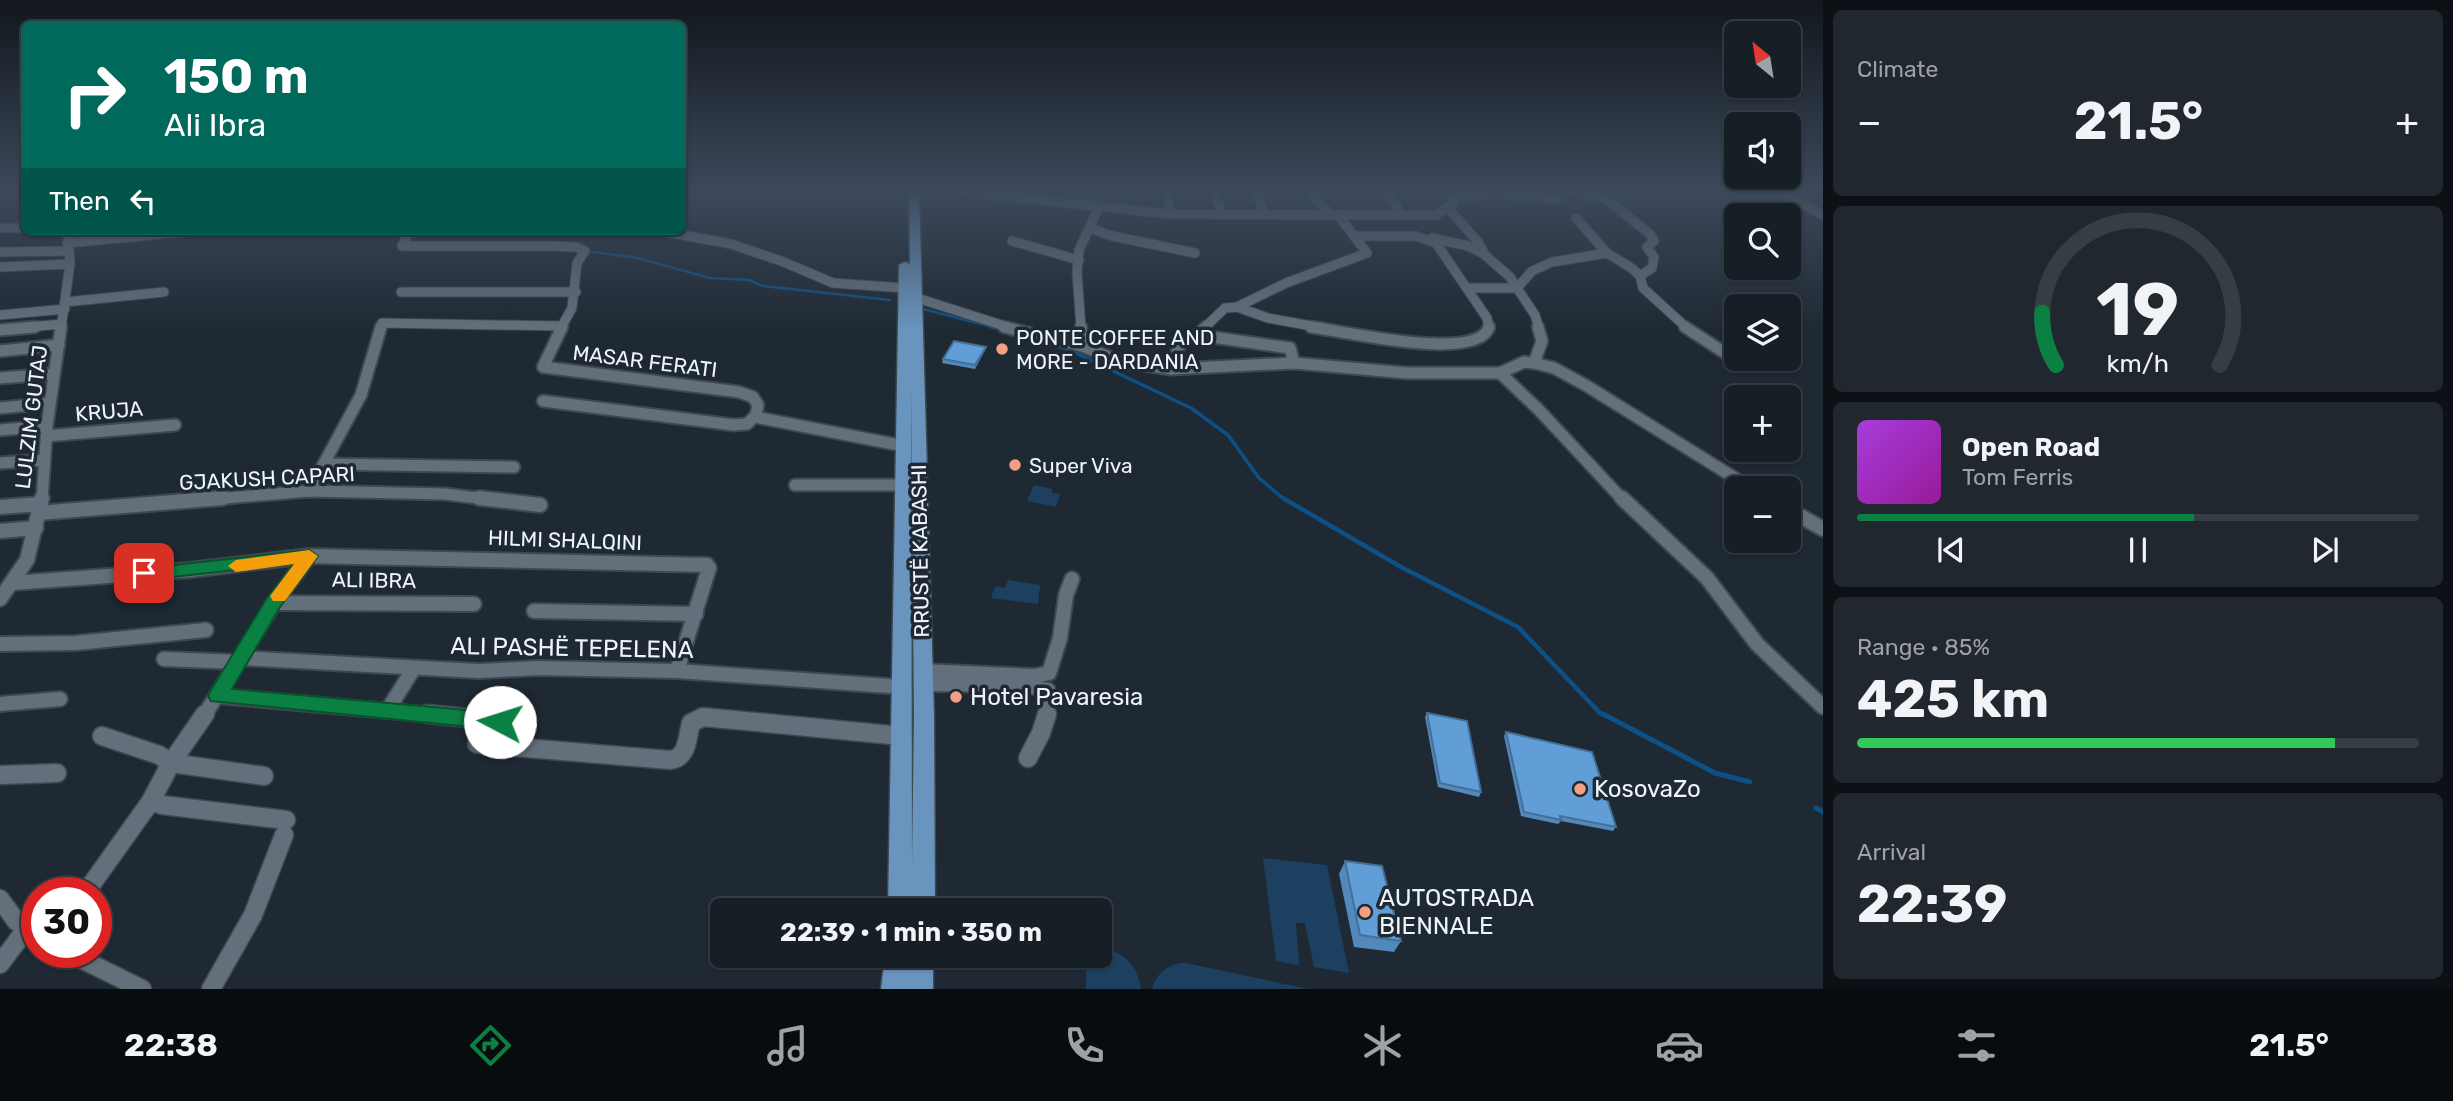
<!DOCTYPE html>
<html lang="en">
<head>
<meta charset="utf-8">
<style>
	body { margin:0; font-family:Rubik,sans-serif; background:#20272e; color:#f1f3f6; height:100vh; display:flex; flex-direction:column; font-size:26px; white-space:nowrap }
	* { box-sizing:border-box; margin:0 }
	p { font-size:23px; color:#9ea2a7 }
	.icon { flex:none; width:38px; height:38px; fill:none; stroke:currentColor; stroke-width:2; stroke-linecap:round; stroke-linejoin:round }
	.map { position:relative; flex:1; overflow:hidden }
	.panel { display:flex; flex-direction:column; gap:10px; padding:10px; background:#0d1115; width:630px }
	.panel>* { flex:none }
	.guide { position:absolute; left:21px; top:21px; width:665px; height:214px; border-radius:10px; box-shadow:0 2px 5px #0004,0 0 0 2px #363d43; background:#00695c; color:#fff; overflow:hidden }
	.needle { width:46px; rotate:330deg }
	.tools { position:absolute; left:1724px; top:21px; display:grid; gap:14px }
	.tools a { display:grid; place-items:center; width:77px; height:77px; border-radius:10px; background:#171f26; box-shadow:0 2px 5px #0004,0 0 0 2px #363d43; font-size:35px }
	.speed { position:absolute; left:21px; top:877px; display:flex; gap:14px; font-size:35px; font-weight:700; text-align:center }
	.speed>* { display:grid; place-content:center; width:91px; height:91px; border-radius:50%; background:#171f26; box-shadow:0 2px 5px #0004,0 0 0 2px #363d43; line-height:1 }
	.speed .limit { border:10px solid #d22; background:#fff; color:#111 }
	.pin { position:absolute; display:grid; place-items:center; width:60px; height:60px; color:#fff; margin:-30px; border-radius:14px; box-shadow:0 4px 10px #0006 }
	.me { position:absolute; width:77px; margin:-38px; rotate:275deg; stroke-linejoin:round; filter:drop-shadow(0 0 5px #0008) }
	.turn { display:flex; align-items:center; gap:24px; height:147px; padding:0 28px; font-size:32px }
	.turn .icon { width:91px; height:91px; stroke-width:2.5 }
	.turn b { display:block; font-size:49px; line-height:60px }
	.then { display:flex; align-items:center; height:66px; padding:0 28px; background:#0003; gap:14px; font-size:26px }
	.big { font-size:52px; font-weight:700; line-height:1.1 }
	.panel .card { flex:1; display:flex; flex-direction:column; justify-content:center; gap:10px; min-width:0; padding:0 24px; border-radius:10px; background:#20272e }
	.panel .dial { align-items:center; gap:0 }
	.dial svg { height:182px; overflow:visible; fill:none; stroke:#363d43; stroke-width:7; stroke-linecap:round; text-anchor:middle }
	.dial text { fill:#f1f3f6; stroke:none }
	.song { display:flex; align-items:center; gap:21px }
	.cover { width:84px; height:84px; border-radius:10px; background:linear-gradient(135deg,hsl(280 70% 55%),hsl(300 70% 35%)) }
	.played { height:7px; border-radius:4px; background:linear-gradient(90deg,#0b8043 60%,#363d43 60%) }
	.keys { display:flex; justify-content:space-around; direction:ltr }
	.heat { display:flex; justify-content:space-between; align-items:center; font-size:38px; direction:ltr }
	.charge { height:10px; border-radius:5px; background:linear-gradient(90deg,#34c759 85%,#363d43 0) }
	.trip { position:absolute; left:710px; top:898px; width:402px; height:70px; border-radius:10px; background:#171f26; box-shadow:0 2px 5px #0004,0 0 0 2px #363d43; font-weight:700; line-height:70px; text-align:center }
	.tabs { display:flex; height:112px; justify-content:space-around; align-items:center; background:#090c0f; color:#9ea2a7 }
	.tabs .icon { width:49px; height:49px }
	.tabs .current { color:#0b8043 }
	.tabs b { font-size:32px; color:#f1f3f6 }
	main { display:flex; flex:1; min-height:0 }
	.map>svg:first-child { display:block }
</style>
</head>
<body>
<main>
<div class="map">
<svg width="1823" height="989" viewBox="0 0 1823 989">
	<rect width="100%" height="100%" fill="#1f2933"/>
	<g fill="#1d4061">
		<polygon points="1034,485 1052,489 1052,493 1060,494 1056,507 1027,501"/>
		<polygon points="1008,580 1040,585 1038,604 991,598 995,586 1005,588"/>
		<polygon points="1263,858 1327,865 1349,973 1314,967 1305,923 1296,923 1299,965 1276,961"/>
		<path d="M1101,949C1123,950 1139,967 1141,989H1086V956H1101Z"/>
		<path d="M1181,963H1186L1308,989H1152C1156,974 1166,966 1181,963Z"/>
	</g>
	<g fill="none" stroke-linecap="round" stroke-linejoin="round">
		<g stroke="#0d5085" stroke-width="2.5">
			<polyline points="586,251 638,258 710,278 749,280 763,286 890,300"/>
			<polyline points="923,309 996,328"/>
		</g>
		<g stroke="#0d5085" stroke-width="3.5">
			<polyline points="991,327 996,328"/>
			<polyline points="1047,343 1069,350 1191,408 1228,435 1259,478 1285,500"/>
		</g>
		<polyline stroke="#0d5085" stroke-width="4.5" points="1283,498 1401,567 1518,627 1600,713 1606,716"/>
		<g stroke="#0d5085" stroke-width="5">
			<polyline points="1603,714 1715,773 1750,782"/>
			<polyline points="1816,808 1823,812"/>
		</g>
		<defs>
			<g id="minor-far3">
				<polyline points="966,192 1170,214 1436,215 1453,204 1454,198"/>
				<polyline points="1167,192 1170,214"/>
				<polyline points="1214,192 1222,214"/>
				<polyline points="1257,192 1264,214"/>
				<polyline points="1311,192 1330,215"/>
				<polyline points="1381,192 1393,201 1401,215"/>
				<polyline points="1570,192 1605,198 1650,234 1654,241 1647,247 1654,257 1652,268 1640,276"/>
				<polyline points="1782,192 1823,215"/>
				<polyline points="1454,198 1496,193 1557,199"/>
				<polyline points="1448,208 1478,242 1485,255 1510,277 1517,288"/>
				<polyline points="1576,218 1607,253 1633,269 1640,276 1643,288 1687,328"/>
				<polyline points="0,228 24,228"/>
				<polyline points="1090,228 1112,236 1195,253"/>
				<polyline points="409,231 402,246 549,246 576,247 585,251 577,263 572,308 562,326"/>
				<polyline points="660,231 731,244 784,262 833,283 905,288"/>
				<polyline points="1356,236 1416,236 1436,243 1487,318 1489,328"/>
				<polyline points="1432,238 1468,246 1484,254"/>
				<polyline points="1012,241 1079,260"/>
				<polyline points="67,243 193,231"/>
				<polyline points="0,252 67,251"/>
				<polyline points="0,267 70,264"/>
				<polyline points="1468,288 1517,288"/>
				<polyline points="401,292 576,292"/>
				<polyline points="917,298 1011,328"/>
				<polyline points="65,302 164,292"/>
				<polyline points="1237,307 1268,318 1323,328"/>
				<polyline points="0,315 65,309"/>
				<polyline points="17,328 62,324"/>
				<polyline points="61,328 70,264 68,231"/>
				<polyline points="380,328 382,323 562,326 561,328"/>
				<polyline points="1081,328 1077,272 1079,250 1099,207"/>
				<polyline points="1204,328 1225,308 1237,307 1286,283 1367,253 1338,215"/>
				<polyline points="1539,328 1535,315 1517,288 1532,271 1552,262 1607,253"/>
			</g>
			<g id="minor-far2">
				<polyline points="562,327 543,367 739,392 753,397 758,405 756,415"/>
				<polyline points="1004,327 1082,346"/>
				<polyline points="1081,327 1082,346 1122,362 1171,369 1294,363 1407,373 1500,373 1524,362 1534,363 1554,368 1587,386 1751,488"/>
				<path d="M1311,327C1342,331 1478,363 1489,327"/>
				<polyline points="1685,327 1728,355"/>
				<polyline points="0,330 35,327"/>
				<polyline points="1197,335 1206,327"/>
				<polyline points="0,351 59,345"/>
				<polyline points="1534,363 1542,341 1538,327"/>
				<polyline points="1171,369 1180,344 1197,335 1290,348 1294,363"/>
				<polyline points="1500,373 1539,410 1623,500"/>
				<polyline points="0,378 54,374"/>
				<polyline points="543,401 734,425 747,424 756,415"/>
				<polyline points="0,408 50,403"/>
				<polyline points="756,415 760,418 904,446"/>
				<polyline points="0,430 47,426"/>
				<polyline points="46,436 175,425"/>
				<polyline points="0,463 43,460"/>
				<polyline points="324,464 514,467"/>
				<polyline points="795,485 904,485"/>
				<polyline points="309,491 361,395 381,327"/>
				<polyline points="42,500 47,426 61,327"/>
				<polyline points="202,500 309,491 445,494 494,500"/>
			</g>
			<g id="minor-far1">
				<polyline points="479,498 540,505"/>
				<polyline points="1622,498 1707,578 1757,644 1823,707"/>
				<polyline points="0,507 40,504"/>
				<polyline points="1788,509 1823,529"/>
				<polyline points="38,513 223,498"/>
				<polyline points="0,531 36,528"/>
				<polyline points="12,583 190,570 309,556 707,565 709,568 677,671"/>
				<polyline points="0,599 27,560 42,498"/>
				<polyline points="274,603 474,604"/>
				<polyline points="534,611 696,614"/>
				<polyline points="0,644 76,643 206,630"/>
				<polyline points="241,658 478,671 539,668 677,671 903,687"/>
				<polyline points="164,659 239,662"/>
				<polyline points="923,671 1035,676 1049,673 1060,638 1066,595 1072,579"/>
				<polyline points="923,684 1022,685 1048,690 1047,716"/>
				<polyline points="218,696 446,716"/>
				<polyline points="0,704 60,699"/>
				<polyline points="387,711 414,668"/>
				<polyline points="204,716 274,603 309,556"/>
			</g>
			<g id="minor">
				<polyline points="427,714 500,721"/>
				<polyline points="102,736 159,755 171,763 264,776"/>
				<path d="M477,744L670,760C688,758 687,738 691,723L703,717L902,736"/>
				<polyline points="1028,758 1041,733 1047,714"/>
				<polyline points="0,775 57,773"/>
				<polyline points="151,801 162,805 286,820"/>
				<polyline points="86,892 151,801 171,763 205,714"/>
				<polyline points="0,899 16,921 37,935"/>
				<polyline points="67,952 142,989"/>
				<polyline points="0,964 27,928"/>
				<polyline points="211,989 253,915 284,835"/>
			</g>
			<g id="major">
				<path d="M909,192H919L934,716L935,910H888L899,265L905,262L910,264ZM911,388L914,716L912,864Z"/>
				<polygon points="885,956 933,956 933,989 907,989 908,972 907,989 881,989"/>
			</g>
		</defs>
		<use href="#minor-far3" stroke="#3f4750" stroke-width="11"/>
		<use href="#minor-far2" stroke="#3f4750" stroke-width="15"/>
		<use href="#minor-far1" stroke="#3f4750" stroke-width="18"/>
		<use href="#minor" stroke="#3f4750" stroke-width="21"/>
		<use href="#major" stroke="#3f4750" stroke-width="3"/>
		<use href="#minor-far3" stroke="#636f7b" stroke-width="9"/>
		<use href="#minor-far2" stroke="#636f7b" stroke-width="11"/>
		<use href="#minor-far1" stroke="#636f7b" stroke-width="14"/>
		<use href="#minor" stroke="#636f7b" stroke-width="18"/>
		<use href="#major" fill="#6994be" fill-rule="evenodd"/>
	</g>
	<g fill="#5388ba">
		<polygon points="986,347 985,350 975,369 942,363 943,359"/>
		<polygon points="1427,713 1481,792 1479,797 1438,787 1425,717"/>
		<polygon points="1506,732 1616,827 1613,831 1561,821 1558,824 1521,816 1504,736"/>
		<polygon points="1345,861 1401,941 1394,952 1354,947 1339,874"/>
	</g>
	<polygon fill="#446f97" points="986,347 985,350 975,369 975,365"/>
	<g fill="#619ed8" stroke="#446f97" stroke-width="2">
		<polygon points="954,341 986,347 975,365 943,359"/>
		<polygon points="1427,713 1467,721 1481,792 1440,783"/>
		<polygon points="1506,732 1592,752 1616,827 1560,816 1561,820 1524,812"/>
		<polygon points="1345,861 1382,866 1401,941 1360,935"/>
	</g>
	<linearGradient id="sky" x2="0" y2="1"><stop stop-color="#11171c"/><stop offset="0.58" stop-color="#3c495b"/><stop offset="1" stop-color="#3c495b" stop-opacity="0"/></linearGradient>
	<rect width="1823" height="330" fill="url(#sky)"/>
	<polygon fill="#0b8043" stroke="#07532c" stroke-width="2" points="309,550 318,556 280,607 232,689 500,713 508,716 511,722 508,727 500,730 211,701 208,696 211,690 267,598 294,564 144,580 135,573 138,569"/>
	<polygon fill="#f59e0b" points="309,550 318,556 285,601 273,601 270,596 294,564 236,572 228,566 236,560"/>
	<g fill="#f39f84" stroke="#1f2933" stroke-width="2.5">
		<circle cx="1002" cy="349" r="7"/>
		<circle cx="1015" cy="465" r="7"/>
		<circle cx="956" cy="697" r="7"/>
		<circle cx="1580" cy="789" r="7"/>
		<circle cx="1365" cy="912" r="7"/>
	</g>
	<g text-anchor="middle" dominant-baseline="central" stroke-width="7" stroke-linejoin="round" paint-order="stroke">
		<g font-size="21" fill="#edf4fb" stroke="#1f2933" text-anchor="start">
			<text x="1016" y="337">PONTE COFFEE AND<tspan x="1016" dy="24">MORE - DARDANIA</tspan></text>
			<text x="1029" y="465">Super Viva</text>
		</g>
		<g font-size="21" fill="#edf4fb" stroke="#1f2933">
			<text transform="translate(645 361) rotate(7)">MASAR FERATI</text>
			<text transform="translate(109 411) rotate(-5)">KRUJA</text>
			<text transform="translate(31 417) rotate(-83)">LULZIM GUTAJ</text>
			<text transform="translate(267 478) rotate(-3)">GJAKUSH CAPARI</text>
			<text transform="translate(565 540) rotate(2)">HILMI SHALQINI</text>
			<text transform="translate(920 551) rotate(-91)">RRUSTË KABASHI</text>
			<text transform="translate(374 580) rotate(1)">ALI IBRA</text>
		</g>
		<g font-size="24" fill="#edf4fb" stroke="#1f2933">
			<text transform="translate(572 648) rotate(1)">ALI PASHË TEPELENA</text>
		</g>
		<g font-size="24" fill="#edf4fb" stroke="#1f2933" text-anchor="start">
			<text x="970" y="697">Hotel Pavaresia</text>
			<text x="1594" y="789">KosovaZo</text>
			<text x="1379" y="898">AUTOSTRADA<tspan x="1379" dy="28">BIENNALE</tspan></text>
		</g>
	</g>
</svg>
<div class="tools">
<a><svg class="needle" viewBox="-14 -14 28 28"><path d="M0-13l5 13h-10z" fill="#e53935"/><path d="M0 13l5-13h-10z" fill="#9ea2a7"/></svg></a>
<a><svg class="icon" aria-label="sound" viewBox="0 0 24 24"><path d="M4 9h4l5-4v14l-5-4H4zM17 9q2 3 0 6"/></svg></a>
<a><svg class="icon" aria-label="search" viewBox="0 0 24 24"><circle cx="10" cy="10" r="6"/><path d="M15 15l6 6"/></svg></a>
<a><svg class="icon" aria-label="layers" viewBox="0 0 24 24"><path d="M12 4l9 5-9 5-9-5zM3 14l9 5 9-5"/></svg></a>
<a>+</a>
<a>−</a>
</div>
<div class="speed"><div class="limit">30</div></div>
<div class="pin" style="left:144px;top:573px;background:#d93025"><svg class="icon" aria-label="arrive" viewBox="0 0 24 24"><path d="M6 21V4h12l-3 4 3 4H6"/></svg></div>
<svg class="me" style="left:500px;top:722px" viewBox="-20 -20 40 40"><circle r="19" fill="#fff"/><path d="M0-13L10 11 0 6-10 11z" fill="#0b8043"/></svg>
<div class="trip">22:39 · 1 min · 350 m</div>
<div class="guide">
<div class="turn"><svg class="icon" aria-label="right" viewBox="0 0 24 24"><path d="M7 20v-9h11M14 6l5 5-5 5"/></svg><div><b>150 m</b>Ali Ibra</div></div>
<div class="then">Then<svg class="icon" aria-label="left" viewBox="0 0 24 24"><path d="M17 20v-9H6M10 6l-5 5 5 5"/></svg></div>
</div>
</div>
<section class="panel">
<div class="card"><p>Climate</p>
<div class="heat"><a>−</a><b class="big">21.5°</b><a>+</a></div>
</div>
<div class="card dial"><svg viewBox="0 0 100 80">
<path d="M14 69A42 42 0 1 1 86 69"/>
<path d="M14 69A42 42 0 0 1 8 46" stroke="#0b8043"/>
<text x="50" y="56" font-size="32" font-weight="700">19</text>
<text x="50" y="72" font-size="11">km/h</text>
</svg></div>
<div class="card">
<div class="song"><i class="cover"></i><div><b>Open Road</b><p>Tom Ferris</p></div></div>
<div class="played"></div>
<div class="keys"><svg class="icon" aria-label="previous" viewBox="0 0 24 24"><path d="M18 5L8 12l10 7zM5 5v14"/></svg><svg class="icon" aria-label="pause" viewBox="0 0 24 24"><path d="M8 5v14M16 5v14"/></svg><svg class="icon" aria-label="next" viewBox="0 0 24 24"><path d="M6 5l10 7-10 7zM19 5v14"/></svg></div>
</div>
<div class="card"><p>Range · 85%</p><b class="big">425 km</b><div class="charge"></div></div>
<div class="card"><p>Arrival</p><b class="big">22:39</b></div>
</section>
</main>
<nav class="tabs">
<b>22:38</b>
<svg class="icon current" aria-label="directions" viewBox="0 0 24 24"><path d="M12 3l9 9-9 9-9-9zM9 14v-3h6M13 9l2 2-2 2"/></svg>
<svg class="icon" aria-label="music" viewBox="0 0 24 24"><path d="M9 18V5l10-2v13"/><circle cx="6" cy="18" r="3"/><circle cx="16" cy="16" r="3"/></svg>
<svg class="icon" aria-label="phone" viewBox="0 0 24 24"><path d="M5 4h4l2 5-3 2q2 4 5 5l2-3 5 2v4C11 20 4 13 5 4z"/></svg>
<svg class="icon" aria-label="climate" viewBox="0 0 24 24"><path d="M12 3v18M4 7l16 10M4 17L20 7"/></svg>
<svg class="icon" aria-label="car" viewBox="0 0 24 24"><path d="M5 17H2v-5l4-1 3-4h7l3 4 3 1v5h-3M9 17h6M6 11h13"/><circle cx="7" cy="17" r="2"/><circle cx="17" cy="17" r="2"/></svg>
<svg class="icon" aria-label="filters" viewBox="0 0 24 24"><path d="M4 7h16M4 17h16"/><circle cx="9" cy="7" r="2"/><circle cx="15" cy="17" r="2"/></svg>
<b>21.5°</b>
</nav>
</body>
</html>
